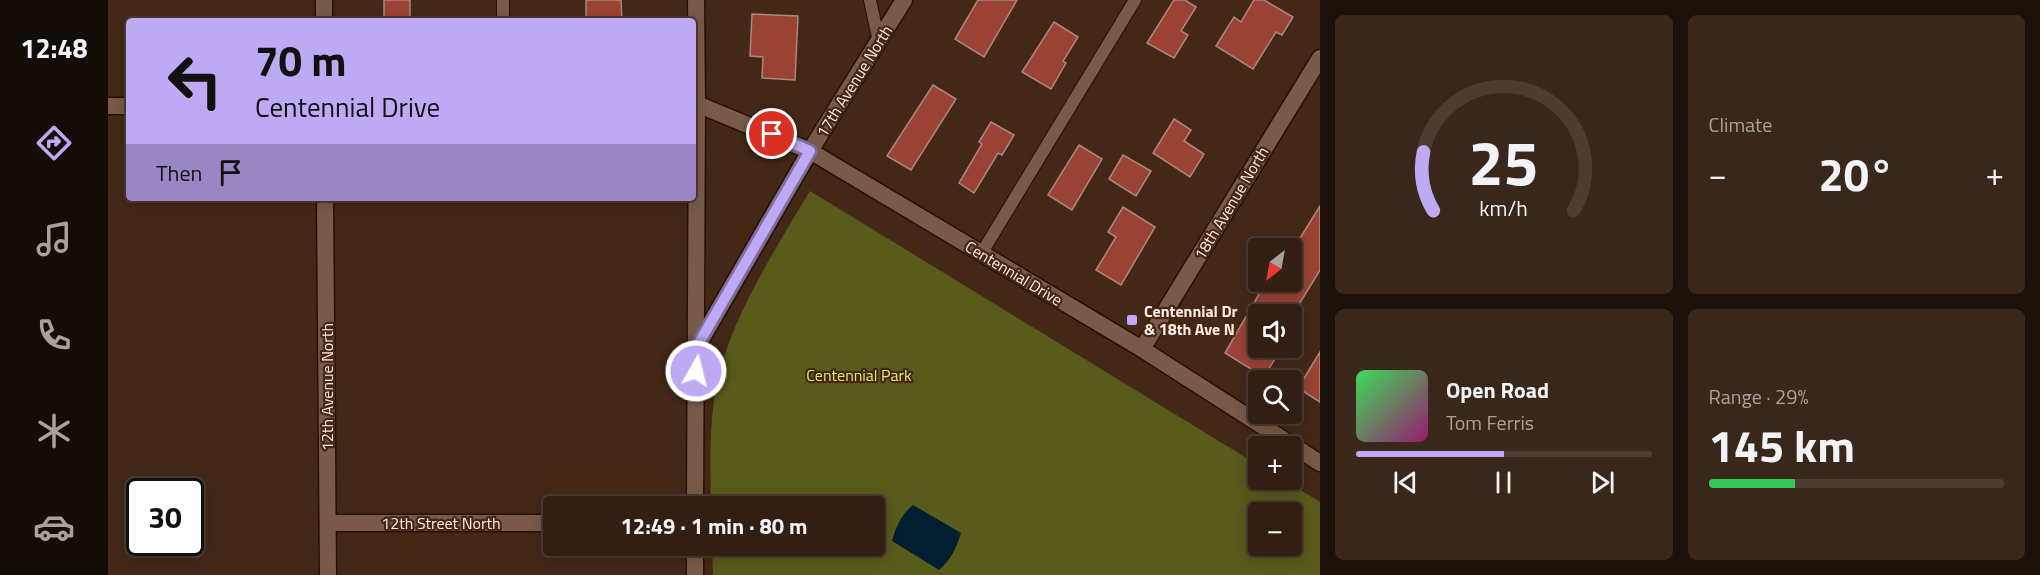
<!DOCTYPE html>
<html lang="en">
<head>
<meta charset="utf-8">
<style>
	body { margin:0; font-family:"Titillium Web",sans-serif; background:#3a271b; color:#f1f3f6; height:100vh; display:flex; flex-direction:column; font-size:22px; white-space:nowrap }
	* { box-sizing:border-box; margin:0 }
	p { font-size:20px; color:#a8a29f }
	.icon { flex:none; width:33px; height:33px; fill:none; stroke:currentColor; stroke-width:2; stroke-linecap:round; stroke-linejoin:round }
	.map { position:relative; flex:1; overflow:hidden }
	.sheet { display:flex; flex-direction:column; gap:15px; padding:15px; background:#1c100a; width:720px }
	.sheet>* { flex:none }
	.hud { position:absolute; left:18px; top:18px; width:570px; height:183px; border-radius:6px; box-shadow:0 3px 15px #0003,0 0 0 2px #4d3c32; background:#bea9f4; color:#111; overflow:hidden }
	.needle { width:39px; rotate:211deg }
	.buttons { position:absolute; left:1140px; top:238px; display:grid; gap:12px }
	.buttons a { display:grid; place-items:center; width:54px; height:54px; border-radius:6px; background:#321e12; box-shadow:0 3px 15px #0003,0 0 0 2px #4d3c32; font-size:30px }
	.speed { position:absolute; left:18px; top:478px; display:flex; gap:12px; font-size:30px; font-weight:700; text-align:center }
	.speed>* { display:grid; place-content:center; width:78px; height:78px; border-radius:50%; background:#321e12; box-shadow:0 3px 15px #0003,0 0 0 2px #4d3c32; line-height:1 }
	.speed .limit { border:3px solid #111; border-radius:9px; background:#fff; color:#111 }
	.pin { position:absolute; display:grid; place-items:center; width:51px; height:51px; color:#fff; margin:-26px; border:3px solid #fff; border-radius:50%; box-shadow:0 2px 6px #0007 }
	.me { position:absolute; width:66px; margin:-33px; rotate:8deg; stroke-linejoin:round; filter:drop-shadow(0 0 4px #0008) }
	.turn { display:flex; align-items:center; gap:21px; height:126px; padding:0 30px; font-size:27px }
	.turn .icon { width:78px; height:78px; stroke-width:2.5 }
	.turn b { display:block; font-size:42px; line-height:51px }
	.then { display:flex; align-items:center; height:57px; padding:0 30px; background:#0003; gap:12px; font-size:22px }
	.big { font-size:45px; font-weight:700; line-height:1.1 }
	.sheet .widget { flex:1; display:flex; flex-direction:column; justify-content:center; gap:9px; min-width:0; padding:0 21px; border-radius:9px; background:#3a271b }
	.sheet .dial { align-items:center; gap:0 }
	.dial svg { height:156px; overflow:visible; fill:none; stroke:#4d3c32; stroke-width:7; stroke-linecap:round; text-anchor:middle }
	.dial text { fill:#f1f3f6; stroke:none }
	.song { display:flex; align-items:center; gap:18px }
	.cover { width:72px; height:72px; border-radius:9px; background:linear-gradient(135deg,hsl(130 70% 55%),hsl(320 70% 35%)) }
	.played { height:6px; border-radius:3px; background:linear-gradient(90deg,#bea9f4 50%,#4d3c32 50%) }
	.keys { display:flex; justify-content:space-around; direction:ltr }
	.heat { display:flex; justify-content:space-between; align-items:center; font-size:33px; direction:ltr }
	.charge { height:9px; border-radius:4px; background:linear-gradient(90deg,#34c759 29%,#4d3c32 0) }
	.sheet .tiles { flex:1; display:grid; gap:15px; grid-template-columns:repeat(2,1fr) }
	.trip { position:absolute; left:435px; top:496px; width:342px; height:60px; border-radius:6px; background:#321e12; box-shadow:0 3px 15px #0003,0 0 0 2px #4d3c32; font-weight:700; line-height:60px; text-align:center }
	main { display:flex; flex:1; min-height:0 }
	.dock { display:flex; flex-direction:column; width:108px; justify-content:space-around; align-items:center; background:#140c07; color:#a8a29f }
	.dock .icon { width:42px; height:42px }
	.dock .active { color:#bea9f4 }
	.dock b { font-size:27px; color:#f1f3f6 }
	.map>svg:first-child { display:block }
</style>
</head>
<body>
<main>
<nav class="dock">
<b>12:48</b>
<svg class="icon active" aria-label="directions" viewBox="0 0 24 24"><path d="M12 3l9 9-9 9-9-9zM9 14v-3h6M13 9l2 2-2 2"/></svg>
<svg class="icon" aria-label="music" viewBox="0 0 24 24"><path d="M9 18V5l10-2v13"/><circle cx="6" cy="18" r="3"/><circle cx="16" cy="16" r="3"/></svg>
<svg class="icon" aria-label="phone" viewBox="0 0 24 24"><path d="M5 4h4l2 5-3 2q2 4 5 5l2-3 5 2v4C11 20 4 13 5 4z"/></svg>
<svg class="icon" aria-label="climate" viewBox="0 0 24 24"><path d="M12 3v18M4 7l16 10M4 17L20 7"/></svg>
<svg class="icon" aria-label="car" viewBox="0 0 24 24"><path d="M5 17H2v-5l4-1 3-4h7l3 4 3 1v5h-3M9 17h6M6 11h13"/><circle cx="7" cy="17" r="2"/><circle cx="17" cy="17" r="2"/></svg>
</nav>
<div class="map">
<svg width="1212" height="575" viewBox="0 0 1212 575">
	<rect width="100%" height="100%" fill="#432818"/>
	<path fill="#595b1b" fill-rule="evenodd" d="M702,191L1150,465V480H1176L1212,502V575H605L604,546H766V507H603C602,455 600,398 619,348C639,293 672,241 702,191ZM1150,513H1184V546H1150Z"/>
	<path fill="#011f30" d="M805,505L853,533C848,548 843,560 831,570L784,541C788,526 793,515 805,505Z"/>
	<g fill="#9a4334" stroke="#ad867e" stroke-width="1.5">
		<rect x="276" y="0" width="26" height="21"/>
		<polygon points="478,0 513,0 514,21 478,21"/>
		<polygon points="870,0 909,0 876,57 847,39"/>
		<polygon points="1066,0 1077,0 1088,7 1073,31 1080,35 1066,58 1039,43"/>
		<polygon points="1146,0 1156,0 1185,17 1174,35 1168,32 1145,69 1108,46 1126,17 1133,22"/>
		<polygon points="644,14 690,16 687,80 654,78 655,57 642,56"/>
		<polygon points="946,22 970,37 955,61 958,63 943,89 914,72"/>
		<polygon points="825,85 848,99 803,170 779,156"/>
		<polygon points="1066,119 1083,130 1076,141 1096,154 1082,177 1045,153"/>
		<polygon points="883,122 906,135 894,155 890,153 866,193 851,183 874,144 871,142"/>
		<polygon points="971,145 994,159 964,210 940,195"/>
		<polygon points="1015,155 1043,171 1028,196 1001,179"/>
		<polygon points="1212,206 1212,270 1184,316 1150,315 1150,348 1173,349 1156,377 1117,353 1158,282 1184,282 1184,251"/>
		<polygon points="1015,207 1047,227 1013,285 988,270 1008,237 1000,232"/>
		<polygon points="1212,352 1212,402 1190,388"/>
	</g>
	<g fill="none" stroke-linecap="round" stroke-linejoin="round">
		<defs>
			<g id="service">
				<polyline points="395,0 395,21"/>
				<polyline points="762,0 771,42"/>
				<polyline points="873,254 1027,0"/>
			</g>
			<g id="minor">
				<polyline points="216,0 216,21"/>
				<polyline points="217,198 220,575"/>
				<polyline points="589,347 702,151 796,0"/>
				<polyline points="1034,349 1212,58"/>
				<polyline points="587,507 589,104 588,0"/>
				<polyline points="220,523 446,523"/>
				<polyline points="587,575 587,546"/>
			</g>
			<g id="tertiary">
				<polyline points="585,104 589,104 702,151 1034,349 1212,463"/>
				<polyline points="0,106 21,106"/>
			</g>
		</defs>
		<use href="#service" stroke="#291002" stroke-width="14"/>
		<use href="#minor" stroke="#291002" stroke-width="19"/>
		<use href="#tertiary" stroke="#291002" stroke-width="19"/>
		<use href="#service" stroke="#795a48" stroke-width="12"/>
		<use href="#minor" stroke="#795a48" stroke-width="16"/>
		<use href="#tertiary" stroke="#795a48" stroke-width="16"/>
	</g>
	<g fill="none" stroke-linecap="round" stroke-linejoin="round">
		<defs>
			<polyline id="route" points="588,371 588,348 702,151 664,134"/>
		</defs>
		<use href="#route" stroke="#7c6e9f" stroke-width="15"/>
		<use href="#route" stroke="#bea9f4" stroke-width="10"/>
	</g>
	<rect fill="#bea9f4" stroke="#432818" stroke-width="2" x="1018" y="314" width="12" height="12" rx="3"/>
	<g text-anchor="middle" dominant-baseline="central" stroke-width="4.5" stroke-linejoin="round" paint-order="stroke">
		<g font-size="16" fill="#feebe1" stroke="#432818">
			<text transform="translate(746 81) rotate(-58)">17th Avenue North</text>
			<text transform="translate(1123 203) rotate(-59)">18th Avenue North</text>
			<text transform="translate(906 273) rotate(31)">Centennial Drive</text>
			<text transform="translate(219 387) rotate(-90)">12th Avenue North</text>
			<text x="333" y="523">12th Street North</text>
		</g>
		<g font-size="16" font-weight="bold" fill="#feebe1" stroke="#432818" text-anchor="start">
			<text x="1036" y="311">Centennial Dr<tspan x="1036" dy="18">&amp; 18th Ave N</tspan></text>
		</g>
		<g font-size="16" fill="#e2e868" stroke="#432818">
			<text x="751" y="375">Centennial Park</text>
		</g>
	</g>
</svg>
<div class="buttons">
<a><svg class="needle" viewBox="-14 -14 28 28"><path d="M0-13l5 13h-10z" fill="#e53935"/><path d="M0 13l5-13h-10z" fill="#a8a29f"/></svg></a>
<a><svg class="icon" aria-label="sound" viewBox="0 0 24 24"><path d="M4 9h4l5-4v14l-5-4H4zM17 9q2 3 0 6"/></svg></a>
<a><svg class="icon" aria-label="search" viewBox="0 0 24 24"><circle cx="10" cy="10" r="6"/><path d="M15 15l6 6"/></svg></a>
<a>+</a>
<a>−</a>
</div>
<div class="speed"><div class="limit">30</div></div>
<div class="pin" style="left:664px;top:134px;background:#d93025"><svg class="icon" aria-label="arrive" viewBox="0 0 24 24"><path d="M6 21V4h12l-3 4 3 4H6"/></svg></div>
<svg class="me" style="left:588px;top:371px" viewBox="-20 -20 40 40"><circle r="17" fill="#bea9f4" stroke="#fff" stroke-width="3"/><path d="M0-11L8 9 0 5-8 9z" fill="#fff"/></svg>
<div class="trip">12:49 · 1 min · 80 m</div>
<div class="hud">
<div class="turn"><svg class="icon" aria-label="left" viewBox="0 0 24 24"><path d="M17 20v-9H6M10 6l-5 5 5 5"/></svg><div><b>70 m</b>Centennial Drive</div></div>
<div class="then">Then<svg class="icon" aria-label="arrive" viewBox="0 0 24 24"><path d="M6 21V4h12l-3 4 3 4H6"/></svg></div>
</div>
</div>
<section class="sheet">
<div class="tiles">
<div class="widget dial"><svg viewBox="0 0 100 80">
<path d="M14 69A42 42 0 1 1 86 69"/>
<path d="M14 69A42 42 0 0 1 9 39" stroke="#bea9f4"/>
<text x="50" y="56" font-size="32" font-weight="700">25</text>
<text x="50" y="72" font-size="11">km/h</text>
</svg></div>
<div class="widget"><p>Climate</p>
<div class="heat"><a>−</a><b class="big">20°</b><a>+</a></div>
</div>
<div class="widget">
<div class="song"><i class="cover"></i><div><b>Open Road</b><p>Tom Ferris</p></div></div>
<div class="played"></div>
<div class="keys"><svg class="icon" aria-label="previous" viewBox="0 0 24 24"><path d="M18 5L8 12l10 7zM5 5v14"/></svg><svg class="icon" aria-label="pause" viewBox="0 0 24 24"><path d="M8 5v14M16 5v14"/></svg><svg class="icon" aria-label="next" viewBox="0 0 24 24"><path d="M6 5l10 7-10 7zM19 5v14"/></svg></div>
</div>
<div class="widget"><p>Range · 29%</p><b class="big">145 km</b><div class="charge"></div></div>
</div>
</section>
</main>
</body>
</html>
